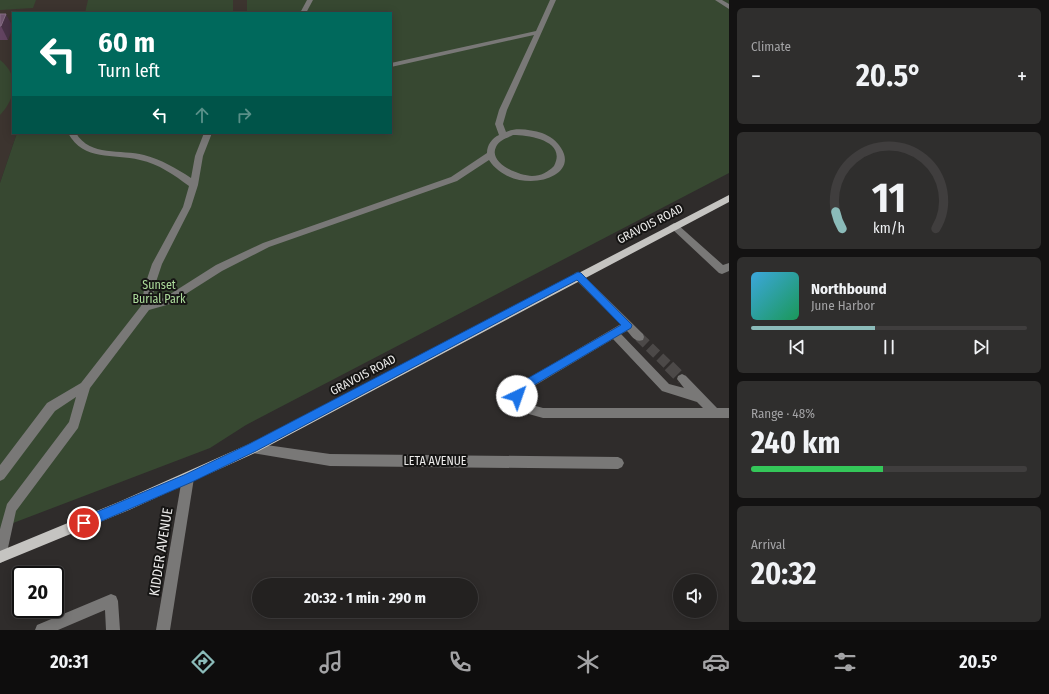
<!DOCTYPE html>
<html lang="en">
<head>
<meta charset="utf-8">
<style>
	body { margin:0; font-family:"Fira Sans Condensed",sans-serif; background:#2f2e2d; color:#f1f3f6; height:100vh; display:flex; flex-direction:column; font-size:15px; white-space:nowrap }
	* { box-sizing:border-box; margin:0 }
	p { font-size:13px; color:#a3a3a5 }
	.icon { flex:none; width:22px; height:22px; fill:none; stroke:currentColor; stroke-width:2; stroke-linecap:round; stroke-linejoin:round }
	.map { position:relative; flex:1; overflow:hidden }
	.panel { display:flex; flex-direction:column; gap:8px; padding:8px; background:#131212; width:320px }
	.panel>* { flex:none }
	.hud { position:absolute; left:12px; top:12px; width:380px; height:122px; border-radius:0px; box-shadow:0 2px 10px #0003,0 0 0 1px #403e3e; background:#00695c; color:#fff; overflow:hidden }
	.tools { position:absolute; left:673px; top:574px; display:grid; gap:8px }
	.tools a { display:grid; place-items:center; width:44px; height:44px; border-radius:50%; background:#232120; box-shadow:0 2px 10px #0003,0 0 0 1px #403e3e; font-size:20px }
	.speed { position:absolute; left:12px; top:566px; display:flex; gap:8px; font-size:20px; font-weight:700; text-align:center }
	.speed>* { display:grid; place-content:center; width:52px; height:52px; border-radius:50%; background:#232120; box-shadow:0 2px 10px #0003,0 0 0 1px #403e3e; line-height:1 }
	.speed .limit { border:2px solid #111; border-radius:6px; background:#fff; color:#111 }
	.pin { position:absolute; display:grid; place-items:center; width:34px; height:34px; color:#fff; margin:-17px; border:2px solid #fff; border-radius:50%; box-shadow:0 1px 4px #0007 }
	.me { position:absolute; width:44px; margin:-22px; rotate:42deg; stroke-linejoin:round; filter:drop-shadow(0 0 3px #0008) }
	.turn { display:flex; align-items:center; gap:14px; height:84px; padding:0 20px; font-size:18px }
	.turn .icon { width:52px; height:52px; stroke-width:2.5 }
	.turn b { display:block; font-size:28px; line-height:34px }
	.lanes { display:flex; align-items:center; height:38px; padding:0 20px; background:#0003; justify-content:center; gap:20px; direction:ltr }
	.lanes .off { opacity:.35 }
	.big { font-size:30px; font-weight:700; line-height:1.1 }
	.panel .tile { flex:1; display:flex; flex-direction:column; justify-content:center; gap:6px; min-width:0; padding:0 14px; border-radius:6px; background:#2f2e2d }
	.panel .dial { align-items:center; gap:0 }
	.dial svg { height:104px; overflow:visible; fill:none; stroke:#403e3e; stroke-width:7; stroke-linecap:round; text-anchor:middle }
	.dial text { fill:#f1f3f6; stroke:none }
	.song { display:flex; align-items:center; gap:12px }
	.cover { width:48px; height:48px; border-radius:6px; background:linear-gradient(135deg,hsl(200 70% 55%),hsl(150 70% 35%)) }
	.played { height:4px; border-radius:2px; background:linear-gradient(90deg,#8bbbb9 45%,#403e3e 45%) }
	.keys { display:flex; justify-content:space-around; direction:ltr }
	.heat { display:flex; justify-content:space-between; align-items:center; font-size:22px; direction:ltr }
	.charge { height:6px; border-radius:3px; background:linear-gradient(90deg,#34c759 48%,#403e3e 0) }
	.trip { position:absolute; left:252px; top:578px; width:226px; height:40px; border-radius:20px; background:#232120; box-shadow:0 2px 10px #0003,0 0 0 1px #403e3e; font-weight:700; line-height:40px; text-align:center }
	.menu { display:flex; height:64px; justify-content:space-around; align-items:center; background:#0e0d0d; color:#a3a3a5 }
	.menu .icon { width:28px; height:28px }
	.menu .current { color:#8bbbb9 }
	.menu b { font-size:18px; color:#f1f3f6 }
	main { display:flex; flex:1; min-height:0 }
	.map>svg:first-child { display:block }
</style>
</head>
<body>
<main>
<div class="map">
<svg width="729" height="630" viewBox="0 0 729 630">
	<rect width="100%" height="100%" fill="#2f2c2b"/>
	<polygon fill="#3c342f" points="0,0 247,0 247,13 13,13 13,133 17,133 0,183"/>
	<g fill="#374831">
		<polygon points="0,0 36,0 33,8 0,10"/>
		<polygon points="88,0 233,0 233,11 201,13 85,13"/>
		<polygon points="247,0 729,0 729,173 246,425 210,448 0,528 0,183 17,133 391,133 391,13 247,13"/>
		<path d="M0,60C20,76 16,98 0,115Z"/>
	</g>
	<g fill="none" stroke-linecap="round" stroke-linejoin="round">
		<polyline stroke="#4c4948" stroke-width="10" stroke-dasharray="10 4.5" stroke-linecap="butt" points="639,337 670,367"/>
		<polyline stroke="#4c4948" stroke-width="12" stroke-dasharray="12 6" stroke-linecap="butt" points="669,366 682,379"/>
		<g fill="#797877" fill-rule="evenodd">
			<polygon points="307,0 313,0 306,13 300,13"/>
			<path d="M550,0H556L507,110L503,124L506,132C516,127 531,130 542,133C550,136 557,141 561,148C582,180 513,197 489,160L457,181L269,247L222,271L170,304L149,310L90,388L78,428L16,511L6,557L4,561L0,563V529L7,504L69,422L76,397L55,411L4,479L0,481V465L47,403L81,383L141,306L145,285L152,264L183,207L189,186C174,175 159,164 140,160C113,153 84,162 68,133H76C90,157 121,149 144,155C162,160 176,168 191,178L195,156L204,133H212L203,156L198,185L191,207L162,264L155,285L152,301L164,298L216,265L263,243L451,177L487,153C487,145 492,138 499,135L495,124L499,110L534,35L391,67V63L536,31ZM513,135C530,135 567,141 554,166C548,172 541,176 532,176C519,176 488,163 496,147C499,140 507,138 513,135Z"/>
			<polygon points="715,0 722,0 729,4 729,9"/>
			<polygon points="674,223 677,224 723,265 729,263 729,271 722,274 719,273 671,228 669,226"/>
			<path d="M578,272L581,273L643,334L644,337L643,340C635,343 632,336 627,331L621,334L669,384L684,388L677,379L678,376L682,374L686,376L717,408H729V418H543L511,409L509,405L515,386L621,324L575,279L573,276L575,273ZM613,339L662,391L697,402L703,408H543L521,402L524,392Z"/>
			<polygon points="253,443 330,454 618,457 622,459 624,463 622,467 618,469 330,466 253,453 249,452 247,448 249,444"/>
			<polygon points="188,472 192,474 194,478 170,630 156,630 182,478 184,474"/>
			<polygon points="111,594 116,596 118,601 120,630 106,630 105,610 58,630 35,630 37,625"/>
		</g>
		<polygon fill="#c5c4c1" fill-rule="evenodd" points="729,195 729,202 257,452 129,510 0,563 0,551 121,501 249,444"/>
	</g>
	<polygon fill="#624360" points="0,14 8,40 0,40"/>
	<polygon fill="#473245" points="6,14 13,27 8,40 1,26"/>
	<polygon fill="#70556f" stroke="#846d83" points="0,14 6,14 1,26 0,26"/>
	<polygon fill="#1a73e8" stroke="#114b97" points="578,272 581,273 632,325 631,328 524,391 521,400 514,400 512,396 516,385 621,325 577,280 256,451 192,482 88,527 84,528 80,527 78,523 80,519 184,475 249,444"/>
	<g text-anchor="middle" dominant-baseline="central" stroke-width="4" stroke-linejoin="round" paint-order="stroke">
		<g font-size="12" fill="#edeceb" stroke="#161514">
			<text transform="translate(650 224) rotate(-27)">GRAVOIS ROAD</text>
			<text transform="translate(363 375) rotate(-28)">GRAVOIS ROAD</text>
			<text x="435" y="461">LETA AVENUE</text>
		</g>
		<g font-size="12" fill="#acdb9b" stroke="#161514">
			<text x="159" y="285">Sunset<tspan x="159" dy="14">Burial Park</tspan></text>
		</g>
		<g font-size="14" fill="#edeceb" stroke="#161514">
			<text transform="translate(161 552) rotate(-81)">KIDDER AVENUE</text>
		</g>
	</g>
</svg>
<div class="tools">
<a><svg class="icon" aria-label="sound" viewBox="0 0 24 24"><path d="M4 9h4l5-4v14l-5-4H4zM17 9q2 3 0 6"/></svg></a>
</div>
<div class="speed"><div class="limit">20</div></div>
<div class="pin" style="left:84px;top:523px;background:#d93025"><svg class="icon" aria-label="arrive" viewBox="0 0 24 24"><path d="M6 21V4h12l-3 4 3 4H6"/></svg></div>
<svg class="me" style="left:517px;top:396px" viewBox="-20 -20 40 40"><circle r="19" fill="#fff"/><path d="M0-13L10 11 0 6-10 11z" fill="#1a73e8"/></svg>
<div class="trip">20:32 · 1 min · 290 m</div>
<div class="hud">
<div class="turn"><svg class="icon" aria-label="left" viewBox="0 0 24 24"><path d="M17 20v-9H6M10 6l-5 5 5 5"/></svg><div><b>60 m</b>Turn left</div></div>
<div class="lanes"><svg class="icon" aria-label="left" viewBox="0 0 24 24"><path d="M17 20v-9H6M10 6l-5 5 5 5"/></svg><svg class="icon off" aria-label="ahead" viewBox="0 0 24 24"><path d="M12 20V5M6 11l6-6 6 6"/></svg><svg class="icon off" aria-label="right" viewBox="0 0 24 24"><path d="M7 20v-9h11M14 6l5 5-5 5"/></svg></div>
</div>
</div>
<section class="panel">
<div class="tile"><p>Climate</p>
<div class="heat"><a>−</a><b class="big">20.5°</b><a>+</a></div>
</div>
<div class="tile dial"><svg viewBox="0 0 100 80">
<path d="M14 69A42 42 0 1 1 86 69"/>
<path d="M14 69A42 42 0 0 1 9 56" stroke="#8bbbb9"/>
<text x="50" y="56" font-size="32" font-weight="700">11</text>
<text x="50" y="72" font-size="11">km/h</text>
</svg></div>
<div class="tile">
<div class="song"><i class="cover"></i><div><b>Northbound</b><p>June Harbor</p></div></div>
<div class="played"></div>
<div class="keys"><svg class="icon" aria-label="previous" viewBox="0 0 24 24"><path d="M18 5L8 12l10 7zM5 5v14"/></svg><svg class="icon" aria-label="pause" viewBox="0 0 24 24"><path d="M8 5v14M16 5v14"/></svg><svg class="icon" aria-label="next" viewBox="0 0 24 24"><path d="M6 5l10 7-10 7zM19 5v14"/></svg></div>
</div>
<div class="tile"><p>Range · 48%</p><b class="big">240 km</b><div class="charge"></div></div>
<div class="tile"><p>Arrival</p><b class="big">20:32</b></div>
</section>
</main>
<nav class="menu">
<b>20:31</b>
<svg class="icon current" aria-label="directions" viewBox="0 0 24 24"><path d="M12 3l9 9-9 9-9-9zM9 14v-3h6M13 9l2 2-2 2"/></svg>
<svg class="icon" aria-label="music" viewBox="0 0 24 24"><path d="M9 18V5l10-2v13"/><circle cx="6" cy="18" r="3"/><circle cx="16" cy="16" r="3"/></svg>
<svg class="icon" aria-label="phone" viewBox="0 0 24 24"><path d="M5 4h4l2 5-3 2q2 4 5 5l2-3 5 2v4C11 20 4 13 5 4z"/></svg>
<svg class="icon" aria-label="climate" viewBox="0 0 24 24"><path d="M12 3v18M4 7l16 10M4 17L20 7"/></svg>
<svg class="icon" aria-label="car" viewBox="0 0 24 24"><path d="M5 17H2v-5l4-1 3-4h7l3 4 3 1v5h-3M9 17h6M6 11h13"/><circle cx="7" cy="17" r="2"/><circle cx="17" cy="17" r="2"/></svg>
<svg class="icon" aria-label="filters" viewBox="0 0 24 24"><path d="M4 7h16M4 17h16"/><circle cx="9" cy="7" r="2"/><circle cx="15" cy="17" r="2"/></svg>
<b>20.5°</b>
</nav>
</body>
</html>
